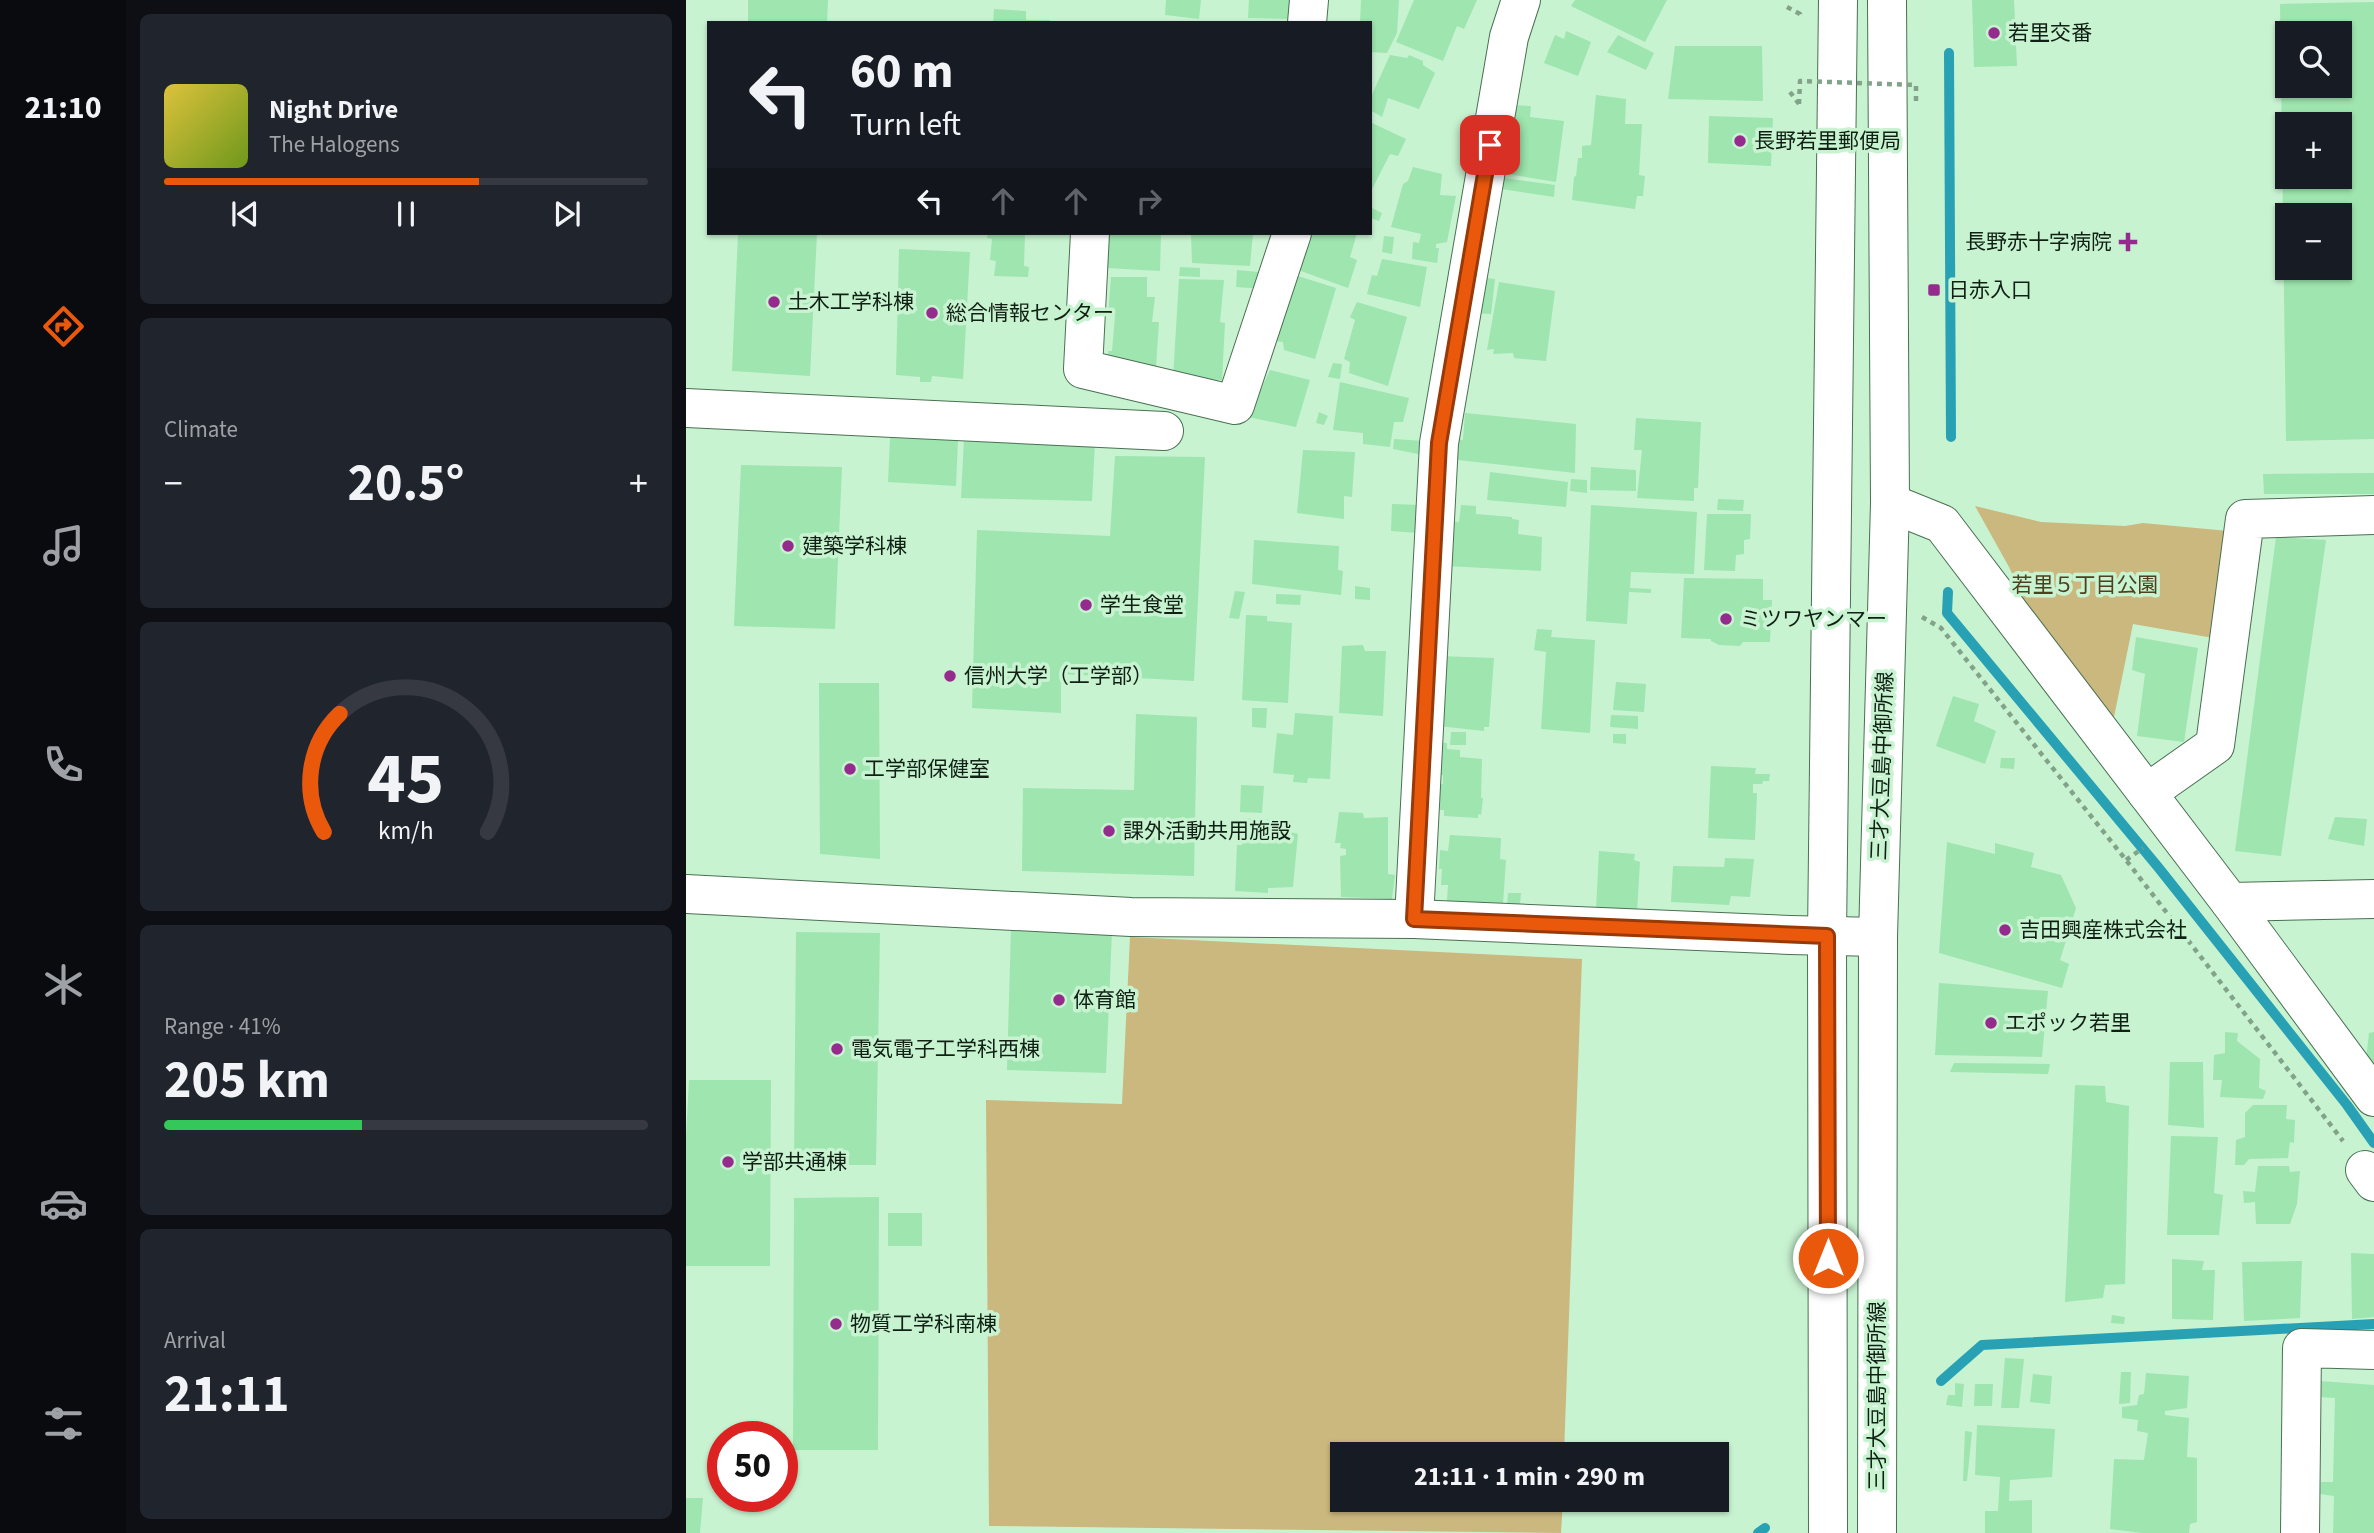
<!DOCTYPE html>
<html lang="en">
<head>
<meta charset="utf-8">
<style>
	body { margin:0; font-family:"Source Sans 3","Noto Sans JP",sans-serif; background:#20242c; color:#f1f3f6; height:100vh; display:flex; flex-direction:column; font-size:26px; white-space:nowrap }
	* { box-sizing:border-box; margin:0 }
	p { font-size:23px; color:#9ea1a6 }
	.icon { flex:none; width:38px; height:38px; fill:none; stroke:currentColor; stroke-width:2; stroke-linecap:round; stroke-linejoin:round }
	.map { position:relative; flex:1; overflow:hidden }
	.panel { display:flex; flex-direction:column; gap:14px; padding:14px; background:#0d0f14; width:560px }
	.panel>* { flex:none }
	.hud { position:absolute; left:21px; top:21px; width:665px; height:214px; border-radius:0px; box-shadow:0 2px 5px #0004; background:#171b24; color:#f1f3f6; overflow:hidden }
	.controls { position:absolute; left:1589px; top:21px; display:grid; gap:14px }
	.controls a { display:grid; place-items:center; width:77px; height:77px; border-radius:0px; background:#171b24; box-shadow:0 2px 5px #0004; font-size:35px }
	.speed { position:absolute; left:21px; top:1421px; display:flex; gap:14px; font-size:35px; font-weight:700; text-align:center }
	.speed>* { display:grid; place-content:center; width:91px; height:91px; border-radius:50%; background:#171b24; box-shadow:0 2px 5px #0004; line-height:1 }
	.speed .limit { border:10px solid #d22; background:#fff; color:#111 }
	.pin { position:absolute; display:grid; place-items:center; width:60px; height:60px; color:#fff; margin:-30px; border-radius:14px; box-shadow:0 4px 10px #0006 }
	.me { position:absolute; width:77px; margin:-38px; rotate:0deg; stroke-linejoin:round; filter:drop-shadow(0 0 5px #0008) }
	.turn { display:flex; align-items:center; gap:24px; height:147px; padding:0 28px; font-size:32px }
	.turn .icon { width:91px; height:91px; stroke-width:2.5 }
	.turn b { display:block; font-size:49px; line-height:60px }
	.lanes { display:flex; align-items:center; height:66px; padding:0 28px; background:#0003; justify-content:center; gap:35px; direction:ltr }
	.lanes .off { opacity:.35 }
	.big { font-size:52px; font-weight:700; line-height:1.1 }
	.panel .card { flex:1; display:flex; flex-direction:column; justify-content:center; gap:10px; min-width:0; padding:0 24px; border-radius:10px; background:#20242c }
	.panel .dial { align-items:center; gap:0 }
	.dial svg { height:182px; overflow:visible; fill:none; stroke:#363941; stroke-width:7; stroke-linecap:round; text-anchor:middle }
	.dial text { fill:#f1f3f6; stroke:none }
	.song { display:flex; align-items:center; gap:21px }
	.cover { width:84px; height:84px; border-radius:10px; background:linear-gradient(135deg,hsl(50 70% 55%),hsl(80 70% 35%)) }
	.played { height:7px; border-radius:4px; background:linear-gradient(90deg,#ea580c 65%,#363941 65%) }
	.keys { display:flex; justify-content:space-around; direction:ltr }
	.heat { display:flex; justify-content:space-between; align-items:center; font-size:38px; direction:ltr }
	.charge { height:10px; border-radius:5px; background:linear-gradient(90deg,#34c759 41%,#363941 0) }
	.trip { position:absolute; left:644px; top:1442px; width:399px; height:70px; border-radius:0px; background:#171b24; box-shadow:0 2px 5px #0004; font-weight:700; line-height:70px; text-align:center }
	main { display:flex; flex:1; min-height:0 }
	.tabs { display:flex; flex-direction:column; width:126px; justify-content:space-around; align-items:center; background:#090b0e; color:#9ea1a6 }
	.tabs .icon { width:49px; height:49px }
	.tabs .on { color:#ea580c }
	.tabs b { font-size:32px; color:#f1f3f6 }
	.map>svg:first-child { display:block }
</style>
</head>
<body>
<main>
<nav class="tabs">
<b>21:10</b>
<svg class="icon on" aria-label="directions" viewBox="0 0 24 24"><path d="M12 3l9 9-9 9-9-9zM9 14v-3h6M13 9l2 2-2 2"/></svg>
<svg class="icon" aria-label="music" viewBox="0 0 24 24"><path d="M9 18V5l10-2v13"/><circle cx="6" cy="18" r="3"/><circle cx="16" cy="16" r="3"/></svg>
<svg class="icon" aria-label="phone" viewBox="0 0 24 24"><path d="M5 4h4l2 5-3 2q2 4 5 5l2-3 5 2v4C11 20 4 13 5 4z"/></svg>
<svg class="icon" aria-label="climate" viewBox="0 0 24 24"><path d="M12 3v18M4 7l16 10M4 17L20 7"/></svg>
<svg class="icon" aria-label="car" viewBox="0 0 24 24"><path d="M5 17H2v-5l4-1 3-4h7l3 4 3 1v5h-3M9 17h6M6 11h13"/><circle cx="7" cy="17" r="2"/><circle cx="17" cy="17" r="2"/></svg>
<svg class="icon" aria-label="filters" viewBox="0 0 24 24"><path d="M4 7h16M4 17h16"/><circle cx="9" cy="7" r="2"/><circle cx="15" cy="17" r="2"/></svg>
</nav>
<section class="panel">
<div class="card">
<div class="song"><i class="cover"></i><div><b>Night Drive</b><p>The Halogens</p></div></div>
<div class="played"></div>
<div class="keys"><svg class="icon" aria-label="previous" viewBox="0 0 24 24"><path d="M18 5L8 12l10 7zM5 5v14"/></svg><svg class="icon" aria-label="pause" viewBox="0 0 24 24"><path d="M8 5v14M16 5v14"/></svg><svg class="icon" aria-label="next" viewBox="0 0 24 24"><path d="M6 5l10 7-10 7zM19 5v14"/></svg></div>
</div>
<div class="card"><p>Climate</p>
<div class="heat"><a>−</a><b class="big">20.5°</b><a>+</a></div>
</div>
<div class="card dial"><svg viewBox="0 0 100 80">
<path d="M14 69A42 42 0 1 1 86 69"/>
<path d="M14 69A42 42 0 0 1 21 17" stroke="#ea580c"/>
<text x="50" y="56" font-size="32" font-weight="700">45</text>
<text x="50" y="72" font-size="11">km/h</text>
</svg></div>
<div class="card"><p>Range · 41%</p><b class="big">205 km</b><div class="charge"></div></div>
<div class="card"><p>Arrival</p><b class="big">21:11</b></div>
</section>
<div class="map">
<svg width="1688" height="1533" viewBox="0 0 1688 1533">
	<rect width="100%" height="100%" fill="#c8f3d1"/>
	<g fill="#cbb87f">
		<polygon points="1289,506 1355,522 1439,526 1457,523 1542,531 1533,639 1447,624 1428,717 1343,611 1323,567"/>
		<polygon points="444,937 896,959 878,1454 656,1454 656,1500 877,1500 875,1533 303,1526 300,1100 436,1104"/>
	</g>
	<g fill="none" stroke-linecap="round" stroke-linejoin="round">
		<g stroke="#28a1b4" stroke-width="10">
			<polyline points="1263,53 1265,437"/>
			<polyline points="1262,592 1261,613 1472,867 1661,1105 1688,1143"/>
			<polyline points="1255,1381 1296,1345 1688,1324"/>
			<polyline points="1072,1533 1079,1528"/>
		</g>
	</g>
	<g fill="#9ee5af" fill-rule="evenodd">
		<polygon points="62,0 142,0 141,23 62,23"/>
		<polygon points="480,0 515,0 513,19 479,15"/>
		<polygon points="563,0 606,0 605,19 562,18"/>
		<polygon points="675,0 713,0 711,33 701,53 684,52 684,23 674,23"/>
		<polygon points="728,0 791,0 778,29 771,26 757,61 710,42"/>
		<polygon points="889,0 981,0 959,42 885,6"/>
		<polygon points="1286,0 1328,0 1331,66 1288,67"/>
		<path d="M1688,2V439L1600,441L1594,4ZM1601,33H1654V86H1601ZM1601,124H1654V177H1601ZM1601,215H1654V268H1601Z"/>
		<polygon points="308,9 340,11 340,20 364,20 364,23 307,23"/>
		<polygon points="880,31 905,42 892,76 858,63 869,35 878,39"/>
		<polygon points="932,35 968,53 960,70 921,52"/>
		<polygon points="989,46 1076,46 1077,101 982,99"/>
		<polygon points="704,55 721,58 723,55 737,61 737,65 749,73 733,109 702,98 696,117 684,110 684,99"/>
		<polygon points="910,95 940,99 939,124 956,124 953,175 959,176 957,196 951,196 949,209 886,200 888,177 890,176 892,158 896,158 896,146 905,145"/>
		<polygon points="826,105 845,106 844,117 878,121 870,182 816,173"/>
		<polygon points="1023,116 1087,118 1085,166 1022,163"/>
		<polygon points="684,122 720,139 712,156 704,154 684,193"/>
		<polygon points="727,167 756,174 754,195 770,196 761,242 750,244 750,248 753,248 751,263 726,259 727,242 733,243 735,234 705,227 717,184 722,181"/>
		<polygon points="817,178 869,185 868,197 815,189"/>
		<polygon points="686,208 696,213 693,221 684,218"/>
		<polygon points="52,233 131,233 124,376 46,371"/>
		<polygon points="302,233 339,233 338,266 343,267 342,277 308,276 310,261 304,260 306,239 301,238"/>
		<polygon points="418,233 475,233 474,271 420,268"/>
		<polygon points="505,233 567,233 564,266 506,263"/>
		<polygon points="625,233 671,233 664,257 671,260 662,288 612,270"/>
		<polygon points="698,236 708,237 706,254 696,252"/>
		<polygon points="213,249 284,252 277,379 246,376 245,382 234,382 234,377 210,375"/>
		<polygon points="696,259 741,267 734,307 681,294 686,275 691,276"/>
		<polygon points="494,267 514,268 514,277 493,276"/>
		<polygon points="551,270 583,273 578,289 550,287"/>
		<polygon points="612,276 650,288 629,359 598,350 597,342 589,341"/>
		<polygon points="425,277 461,277 461,297 469,297 466,322 473,322 470,367 422,363 422,351 426,351 429,316 422,315"/>
		<polygon points="790,277 809,279 805,314 785,313"/>
		<polygon points="493,279 538,280 534,322 539,323 536,380 487,378"/>
		<polygon points="813,282 869,291 860,361 828,358 827,353 807,354 808,349 801,350"/>
		<polygon points="671,302 721,317 702,386 663,373 664,362 658,359 669,320 664,317"/>
		<polygon points="647,363 656,364 654,379 642,377"/>
		<polygon points="584,370 624,380 610,427 562,417"/>
		<polygon points="654,382 723,398 717,422 708,422 704,447 677,444 677,433 647,430"/>
		<polygon points="633,412 642,416 638,425 630,423"/>
		<polygon points="779,413 890,424 889,473 772,460 772,439 777,440"/>
		<polygon points="950,418 1015,422 1012,488 1008,488 1008,501 951,498 956,450 948,450"/>
		<polygon points="204,438 272,440 270,486 202,482"/>
		<polygon points="278,439 409,442 406,501 275,498"/>
		<polygon points="708,439 738,441 737,455 707,449"/>
		<polygon points="617,450 669,452 666,497 658,496 658,519 611,513"/>
		<polygon points="429,456 519,457 508,681 375,674 375,713 286,708 291,530 424,536"/>
		<polygon points="55,465 156,467 149,629 48,626"/>
		<polygon points="905,467 950,470 950,491 904,490"/>
		<polygon points="804,472 882,482 880,507 801,500"/>
		<polygon points="1688,473 1688,494 1578,494 1577,474"/>
		<polygon points="885,479 901,480 901,493 884,491"/>
		<polygon points="1032,499 1058,500 1057,511 1031,510"/>
		<polygon points="706,504 734,505 732,533 705,531"/>
		<polygon points="775,505 790,506 790,514 826,517 826,519 833,520 832,534 856,537 855,571 761,566 763,521 773,522"/>
		<polygon points="905,505 1011,512 1008,574 945,572 944,588 965,589 965,593 943,592 941,624 900,621"/>
		<polygon points="1021,514 1065,514 1064,539 1058,540 1058,554 1050,555 1049,571 1018,570"/>
		<polygon points="1590,537 1640,540 1595,856 1549,851"/>
		<polygon points="568,540 653,546 652,570 657,571 655,595 566,584"/>
		<polygon points="998,578 1077,579 1077,600 1086,600 1084,642 1057,642 1054,646 1033,645 1025,641 1025,639 995,638"/>
		<polygon points="669,586 684,588 684,600 669,599"/>
		<polygon points="549,591 559,592 553,619 543,618"/>
		<polygon points="590,594 615,595 614,605 590,604"/>
		<polygon points="560,615 581,616 581,621 606,623 602,703 556,700"/>
		<polygon points="851,629 866,630 865,637 909,640 904,733 855,729 860,652 848,650"/>
		<polygon points="1450,637 1512,648 1498,742 1451,736 1459,674 1446,670"/>
		<polygon points="677,645 679,651 700,651 697,716 653,713 656,646"/>
		<polygon points="753,656 808,658 803,727 798,727 798,731 752,726"/>
		<polygon points="930,682 960,684 958,712 927,710"/>
		<polygon points="133,683 193,683 194,859 134,854"/>
		<polygon points="1267,696 1293,704 1288,721 1310,731 1299,764 1250,746"/>
		<polygon points="566,708 581,708 580,728 566,727"/>
		<polygon points="609,713 647,716 644,779 622,778 621,783 607,782 608,775 587,773 591,733 607,735"/>
		<polygon points="450,714 511,717 508,876 336,871 337,788 448,790"/>
		<polygon points="925,715 952,716 952,729 924,727"/>
		<polygon points="765,732 780,732 780,745 764,745"/>
		<polygon points="927,734 940,734 940,744 927,743"/>
		<polygon points="748,742 761,743 761,749 774,750 774,757 796,759 795,798 797,798 795,815 792,814 792,818 758,816 758,810 748,810 745,785 757,784 757,775 747,775"/>
		<polygon points="1315,758 1329,758 1328,769 1314,768"/>
		<polygon points="1025,766 1070,768 1069,774 1084,774 1083,781 1077,781 1076,784 1067,784 1067,793 1071,793 1069,840 1022,838"/>
		<polygon points="555,785 578,786 576,813 554,812"/>
		<polygon points="653,812 677,813 678,818 702,817 702,874 709,875 706,899 655,897 654,856 660,855 660,849 654,848 655,843 649,843"/>
		<polygon points="1649,817 1681,819 1678,846 1642,839"/>
		<polygon points="558,818 606,821 605,832 612,834 607,887 582,888 582,893 549,891 551,845 556,845"/>
		<polygon points="764,835 815,838 814,859 820,860 817,904 761,901 762,885 755,885 756,869 753,869 754,850 762,851"/>
		<polygon points="1261,842 1309,854 1309,843 1348,853 1345,867 1375,875 1390,908 1374,960 1383,964 1376,988 1253,953"/>
		<polygon points="913,851 949,854 948,860 954,862 951,912 910,910"/>
		<polygon points="1039,858 1068,859 1064,897 1045,896 1043,905 985,902 987,866 1038,867"/>
		<polygon points="822,893 835,893 834,905 821,905"/>
		<polygon points="325,927 426,931 420,1073 321,1070"/>
		<polygon points="110,932 194,933 190,1165 108,1165"/>
		<polygon points="1253,983 1362,991 1356,1057 1249,1055"/>
		<polygon points="1539,1032 1552,1033 1551,1041 1574,1059 1573,1088 1580,1091 1577,1099 1534,1097 1536,1080 1527,1080 1528,1055 1539,1053"/>
		<polygon points="1688,1032 1688,1068 1679,1068 1683,1033"/>
		<polygon points="1484,1062 1517,1062 1518,1128 1482,1125"/>
		<polygon points="1268,1063 1364,1064 1362,1074 1264,1072"/>
		<polygon points="3,1080 85,1080 84,1266 0,1266 0,1138"/>
		<polygon points="1389,1085 1419,1086 1420,1102 1443,1106 1439,1284 1419,1285 1417,1298 1379,1302"/>
		<polygon points="1567,1105 1601,1105 1600,1119 1609,1120 1608,1143 1604,1142 1602,1158 1563,1159 1558,1165 1549,1165 1550,1140 1559,1137 1559,1113"/>
		<polygon points="1485,1136 1532,1137 1528,1193 1537,1195 1533,1235 1481,1235"/>
		<polygon points="1572,1166 1603,1166 1604,1172 1614,1171 1611,1204 1604,1224 1570,1224 1569,1202 1558,1203 1557,1191 1569,1192"/>
		<polygon points="193,1197 192,1450 107,1450 108,1198"/>
		<rect x="202" y="1213" width="34" height="33"/>
		<polygon points="1665,1253 1688,1254 1688,1317 1666,1319"/>
		<polygon points="1486,1259 1518,1261 1516,1270 1529,1270 1527,1320 1486,1319"/>
		<polygon points="1616,1261 1614,1318 1558,1321 1556,1262"/>
		<polygon points="1426,1315 1439,1317 1438,1324 1425,1323"/>
		<polygon points="1319,1358 1338,1359 1333,1408 1315,1408"/>
		<polygon points="1435,1372 1445,1372 1444,1403 1433,1404"/>
		<polygon points="1460,1373 1503,1376 1501,1408 1479,1411 1479,1415 1503,1418 1501,1457 1511,1458 1511,1522 1504,1524 1503,1533 1456,1533 1424,1529 1428,1459 1458,1460 1462,1433 1451,1431 1452,1420 1436,1418 1436,1407 1451,1405 1453,1395 1458,1394"/>
		<polygon points="1347,1374 1366,1376 1364,1404 1344,1402"/>
		<polygon points="1634,1381 1688,1385 1688,1533 1647,1533 1648,1496 1634,1494 1635,1482 1647,1482 1649,1398 1633,1397"/>
		<polygon points="1269,1383 1278,1384 1276,1407 1260,1405 1262,1395 1269,1395"/>
		<polygon points="1289,1384 1307,1384 1306,1406 1288,1406"/>
		<polygon points="1291,1425 1369,1429 1366,1477 1324,1480 1323,1501 1346,1500 1346,1533 1299,1533 1299,1511 1312,1511 1314,1477 1289,1475"/>
		<polygon points="1279,1431 1286,1432 1281,1481 1277,1481"/>
		<polygon points="0,1498 17,1498 14,1533 0,1533"/>
	</g>
	<g fill="none" stroke-linecap="round" stroke-linejoin="round">
		<defs>
			<g id="minor">
				<polyline points="621,23 623,0"/>
				<polyline points="404,233 397,369 549,405 606,233"/>
				<polyline points="0,408 478,431"/>
				<polyline points="1204,503 1256,524 1544,902 1688,1097"/>
				<polyline points="1461,793 1529,745 1559,519 1688,515"/>
				<polyline points="0,894 445,917 728,919 1104,935 1192,937"/>
				<polyline points="1544,902 1688,899"/>
				<polyline points="728,919 753,443 823,37 835,0"/>
				<polyline points="1679,1170 1688,1182"/>
				<polyline points="1614,1533 1616,1348 1688,1350"/>
			</g>
			<g id="major">
				<polyline points="1142,1533 1141,936 1152,0"/>
				<polyline points="1191,1533 1192,937 1204,503 1201,0"/>
			</g>
		</defs>
		<use href="#minor" stroke="#4a7053" stroke-width="40"/>
		<use href="#major" stroke="#4a7053" stroke-width="40"/>
		<g stroke="#82a389" stroke-width="4.5" stroke-dasharray="5 5" stroke-linecap="butt">
			<polyline points="1101,7 1114,14 1114,17"/>
			<polyline points="1104,92 1113,104"/>
			<polyline points="1236,617 1255,628 1440,860 1657,1141"/>
			<polyline points="1440,860 1457,848"/>
		</g>
		<use href="#minor" stroke="#fff" stroke-width="38"/>
		<use href="#major" stroke="#fff" stroke-width="38"/>
		<polyline stroke="#82a389" stroke-width="4.5" stroke-dasharray="5 5" stroke-linecap="butt" points="1113,104 1114,81 1230,85 1230,104"/>
	</g>
	<g fill="none" stroke-linecap="round" stroke-linejoin="round">
		<defs>
			<polyline id="route" points="804,145 753,443 728,919 1141,936 1142,1258"/>
		</defs>
		<use href="#route" stroke="#983908" stroke-width="18"/>
		<use href="#route" stroke="#ea580c" stroke-width="12"/>
	</g>
	<g fill="#952b8d" stroke="#c8f3d1" stroke-width="2.5">
		<circle cx="1308" cy="33" r="7"/>
		<circle cx="1054" cy="141" r="7"/>
		<path d="M1438.5 231.5h7v7h7v7h-7v7h-7v-7h-7v-7h7z"/>
		<rect x="1241" y="283" width="14" height="14" rx="3.5"/>
		<circle cx="88" cy="302" r="7"/>
		<circle cx="246" cy="313" r="7"/>
		<circle cx="102" cy="546" r="7"/>
		<circle cx="400" cy="605" r="7"/>
		<circle cx="1040" cy="619" r="7"/>
		<circle cx="264" cy="676" r="7"/>
		<circle cx="164" cy="769" r="7"/>
		<circle cx="423" cy="831" r="7"/>
		<circle cx="1319" cy="930" r="7"/>
		<circle cx="373" cy="1000" r="7"/>
		<circle cx="1305" cy="1023" r="7"/>
		<circle cx="151" cy="1049" r="7"/>
		<circle cx="42" cy="1162" r="7"/>
		<circle cx="150" cy="1324" r="7"/>
	</g>
	<g text-anchor="middle" dominant-baseline="central" stroke-width="7" stroke-linejoin="round" paint-order="stroke">
		<g font-size="21" fill="#102014" stroke="#c8f3d1" text-anchor="start">
			<text x="1322" y="33">若里交番</text>
			<text x="1068" y="141">長野若里郵便局</text>
			<text x="1426" y="242" text-anchor="end">長野赤十字病院</text>
			<text x="1262" y="290">日赤入口</text>
			<text x="102" y="302">土木工学科棟</text>
			<text x="260" y="313">総合情報センター</text>
			<text x="116" y="546">建築学科棟</text>
			<text x="414" y="605">学生食堂</text>
			<text x="1054" y="619">ミツワヤンマー</text>
			<text x="278" y="676">信州大学（工学部）</text>
			<text x="178" y="769">工学部保健室</text>
			<text x="437" y="831">課外活動共用施設</text>
			<text x="1333" y="930">吉田興産株式会社</text>
			<text x="387" y="1000">体育館</text>
			<text x="1319" y="1023">エポック若里</text>
			<text x="165" y="1049">電気電子工学科西棟</text>
			<text x="56" y="1162">学部共通棟</text>
			<text x="164" y="1324">物質工学科南棟</text>
		</g>
		<g font-size="21" fill="#4c401e" stroke="#c8f3d1">
			<text x="1399" y="585">若里５丁目公園</text>
		</g>
		<g font-size="21" fill="#102014" stroke="#c8f3d1">
			<text transform="translate(1196 766) rotate(-88)">三才大豆島中御所線</text>
			<text transform="translate(1191 1396) rotate(-90)">三才大豆島中御所線</text>
		</g>
	</g>
</svg>
<div class="controls">
<a><svg class="icon" aria-label="search" viewBox="0 0 24 24"><circle cx="10" cy="10" r="6"/><path d="M15 15l6 6"/></svg></a>
<a>+</a>
<a>−</a>
</div>
<div class="speed"><div class="limit">50</div></div>
<div class="pin" style="left:804px;top:145px;background:#d93025"><svg class="icon" aria-label="arrive" viewBox="0 0 24 24"><path d="M6 21V4h12l-3 4 3 4H6"/></svg></div>
<svg class="me" style="left:1142px;top:1258px" viewBox="-20 -20 40 40"><circle r="17" fill="#ea580c" stroke="#fff" stroke-width="3"/><path d="M0-11L8 9 0 5-8 9z" fill="#fff"/></svg>
<div class="trip">21:11 · 1 min · 290 m</div>
<div class="hud">
<div class="turn"><svg class="icon" aria-label="left" viewBox="0 0 24 24"><path d="M17 20v-9H6M10 6l-5 5 5 5"/></svg><div><b>60 m</b>Turn left</div></div>
<div class="lanes"><svg class="icon" aria-label="left" viewBox="0 0 24 24"><path d="M17 20v-9H6M10 6l-5 5 5 5"/></svg><svg class="icon off" aria-label="ahead" viewBox="0 0 24 24"><path d="M12 20V5M6 11l6-6 6 6"/></svg><svg class="icon off" aria-label="ahead" viewBox="0 0 24 24"><path d="M12 20V5M6 11l6-6 6 6"/></svg><svg class="icon off" aria-label="right" viewBox="0 0 24 24"><path d="M7 20v-9h11M14 6l5 5-5 5"/></svg></div>
</div>
</div>
</main>
</body>
</html>
